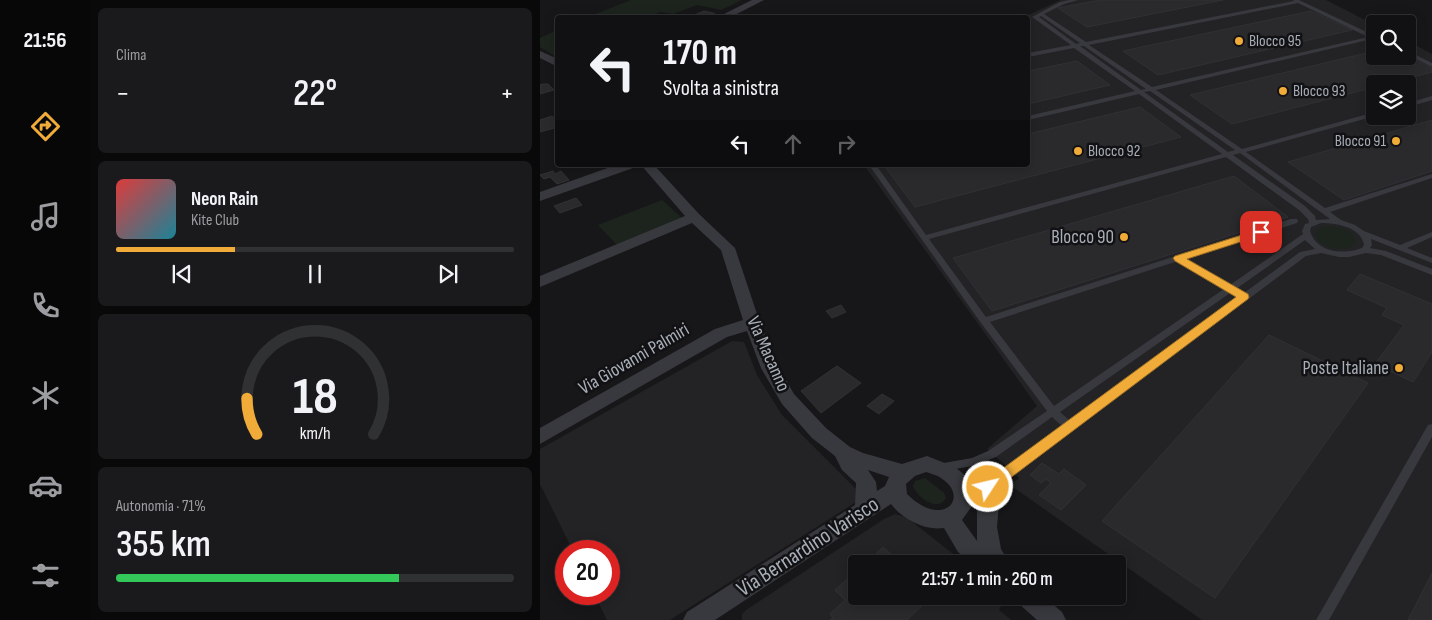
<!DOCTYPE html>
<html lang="it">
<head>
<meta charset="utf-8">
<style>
	body { margin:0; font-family:"Sofia Sans Condensed",sans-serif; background:#1a1a1c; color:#f1f3f6; height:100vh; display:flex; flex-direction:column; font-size:19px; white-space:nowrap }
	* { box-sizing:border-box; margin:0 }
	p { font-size:16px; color:#9c9da0 }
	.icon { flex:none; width:28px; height:28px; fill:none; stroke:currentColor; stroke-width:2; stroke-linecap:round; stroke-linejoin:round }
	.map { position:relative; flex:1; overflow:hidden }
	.drawer { display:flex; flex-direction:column; gap:8px; padding:8px; background:#09090a; width:450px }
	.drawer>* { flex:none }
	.hud { position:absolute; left:15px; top:15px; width:475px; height:152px; border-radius:5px; box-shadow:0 2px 12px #0003,0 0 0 1px #303133; background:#111113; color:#f1f3f6; overflow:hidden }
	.controls { position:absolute; left:826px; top:15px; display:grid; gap:10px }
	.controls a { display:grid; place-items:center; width:50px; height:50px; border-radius:5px; background:#111113; box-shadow:0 2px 12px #0003,0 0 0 1px #303133; font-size:25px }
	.speed { position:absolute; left:15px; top:540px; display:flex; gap:10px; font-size:25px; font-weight:700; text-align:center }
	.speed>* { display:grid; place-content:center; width:65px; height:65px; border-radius:50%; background:#111113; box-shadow:0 2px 12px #0003,0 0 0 1px #303133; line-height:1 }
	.speed .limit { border:8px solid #d22; background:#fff; color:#111 }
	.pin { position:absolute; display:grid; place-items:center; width:42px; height:42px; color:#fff; margin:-21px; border-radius:10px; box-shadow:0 2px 8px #0006 }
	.me { position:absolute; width:55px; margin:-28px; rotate:55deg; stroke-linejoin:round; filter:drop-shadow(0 0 4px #0008) }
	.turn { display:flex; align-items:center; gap:18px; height:105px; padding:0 25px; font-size:22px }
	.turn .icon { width:65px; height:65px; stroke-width:2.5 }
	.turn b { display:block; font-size:35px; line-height:42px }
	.lanes { display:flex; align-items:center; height:48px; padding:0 25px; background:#0003; justify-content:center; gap:25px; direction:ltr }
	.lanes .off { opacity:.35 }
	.big { font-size:38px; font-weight:600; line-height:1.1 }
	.drawer .tile { flex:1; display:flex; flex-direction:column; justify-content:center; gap:8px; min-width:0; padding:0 18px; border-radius:8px; background:#1a1a1c }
	.drawer .dial { align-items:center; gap:0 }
	.dial svg { height:130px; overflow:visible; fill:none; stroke:#303133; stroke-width:7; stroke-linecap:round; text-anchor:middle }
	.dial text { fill:#f1f3f6; stroke:none }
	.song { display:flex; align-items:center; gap:15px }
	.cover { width:60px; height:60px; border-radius:8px; background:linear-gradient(135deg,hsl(0 70% 55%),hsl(190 70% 35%)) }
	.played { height:5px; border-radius:2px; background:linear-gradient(90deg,#f0ab38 30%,#303133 30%) }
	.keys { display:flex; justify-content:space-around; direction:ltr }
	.heat { display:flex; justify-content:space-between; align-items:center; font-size:28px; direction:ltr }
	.charge { height:8px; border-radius:4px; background:linear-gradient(90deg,#34c759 71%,#303133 0) }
	.trip { position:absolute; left:308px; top:555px; width:278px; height:50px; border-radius:5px; background:#111113; box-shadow:0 2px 12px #0003,0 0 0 1px #303133; font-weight:600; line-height:50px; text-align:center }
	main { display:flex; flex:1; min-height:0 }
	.tabs { display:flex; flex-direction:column; width:90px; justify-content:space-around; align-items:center; background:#070708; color:#9c9da0 }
	.tabs .icon { width:35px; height:35px }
	.tabs .on { color:#f0ab38 }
	.tabs b { font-size:22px; color:#f1f3f6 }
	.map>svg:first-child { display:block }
</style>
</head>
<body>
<main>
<nav class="tabs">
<b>21:56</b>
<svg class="icon on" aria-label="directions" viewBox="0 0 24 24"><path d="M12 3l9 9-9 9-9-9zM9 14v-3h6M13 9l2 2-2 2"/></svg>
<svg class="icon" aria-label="music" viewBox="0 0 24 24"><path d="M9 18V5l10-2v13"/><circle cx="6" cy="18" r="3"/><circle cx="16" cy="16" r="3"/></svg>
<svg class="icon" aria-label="phone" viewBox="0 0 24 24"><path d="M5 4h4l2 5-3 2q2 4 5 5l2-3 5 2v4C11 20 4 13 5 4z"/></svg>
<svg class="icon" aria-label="climate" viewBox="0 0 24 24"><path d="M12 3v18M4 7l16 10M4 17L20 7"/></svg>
<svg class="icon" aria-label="car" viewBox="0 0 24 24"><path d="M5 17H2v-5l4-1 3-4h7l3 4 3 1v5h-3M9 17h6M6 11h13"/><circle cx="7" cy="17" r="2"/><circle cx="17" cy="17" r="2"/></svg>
<svg class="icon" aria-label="filters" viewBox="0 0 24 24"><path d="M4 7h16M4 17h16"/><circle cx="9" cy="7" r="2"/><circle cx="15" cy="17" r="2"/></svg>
</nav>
<section class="drawer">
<div class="tile"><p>Clima</p>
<div class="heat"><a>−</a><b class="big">22°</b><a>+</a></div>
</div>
<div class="tile">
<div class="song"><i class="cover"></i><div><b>Neon Rain</b><p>Kite Club</p></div></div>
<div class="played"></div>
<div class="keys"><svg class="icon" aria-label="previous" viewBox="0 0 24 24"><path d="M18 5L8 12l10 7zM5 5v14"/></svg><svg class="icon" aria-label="pause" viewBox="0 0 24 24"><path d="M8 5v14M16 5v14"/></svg><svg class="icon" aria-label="next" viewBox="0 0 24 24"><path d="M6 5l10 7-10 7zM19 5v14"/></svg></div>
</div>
<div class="tile dial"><svg viewBox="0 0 100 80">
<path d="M14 69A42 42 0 1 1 86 69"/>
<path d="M14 69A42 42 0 0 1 8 47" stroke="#f0ab38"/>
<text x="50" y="56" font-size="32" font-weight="700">18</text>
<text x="50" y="72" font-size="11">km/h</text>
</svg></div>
<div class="tile"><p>Autonomia · 71%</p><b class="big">355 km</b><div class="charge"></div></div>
</section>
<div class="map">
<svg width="892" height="620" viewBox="0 0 892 620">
	<rect width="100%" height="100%" fill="#171719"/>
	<g fill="#232326" fill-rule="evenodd">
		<path d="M521,0H786L835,25V56H868V41L892,54V620H662L470,485L479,478L447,449L497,406L324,165H488V18L484,17ZM835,84H868V116H835Z"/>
		<polygon points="192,341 204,342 217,375 242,415 319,492 316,502 130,620 67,620 54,594 69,594 69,551 33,551 0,484 0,449"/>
		<polygon points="355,514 366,517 426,564 316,564 316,596 463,596 461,606 459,610 471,620 202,620 202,614 206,610 344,519"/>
	</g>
	<g fill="#1d241e">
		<polygon points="91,0 202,0 181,10 157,5 133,14 121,12 107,17 48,17"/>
		<polygon points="17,30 17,56 16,57 0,47 0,38"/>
		<polygon points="122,200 143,219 78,246 58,225"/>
		<path d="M786,226C797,226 816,229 816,243C805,254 778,249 775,233L780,227Z"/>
		<path d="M385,478L404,493L406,498C398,513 377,497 373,486L375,481Z"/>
	</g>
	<g fill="#2a2a2d" stroke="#313135">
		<polygon points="560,0 683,0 547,27 518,8"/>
		<polygon points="164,11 173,13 177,15 171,18 152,16"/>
		<polygon points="771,11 812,30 618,75 583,51"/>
		<polygon points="835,51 835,56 867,56 892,68 892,72 846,84 835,84 835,87 692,124 650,95"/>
		<polygon points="537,61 570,85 488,104 488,71"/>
		<polygon points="3,84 8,84 14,90 0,94 0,85"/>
		<polygon points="600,107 641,137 375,207 346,168 359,165 488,165 488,134"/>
		<polygon points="12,116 14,118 18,117 18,127 0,132 0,120"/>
		<polygon points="892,120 892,171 804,200 748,162"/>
		<polygon points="13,171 15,174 21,171 29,180 17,184 10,177 4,179 0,175"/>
		<polygon points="694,176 748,217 452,311 413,258"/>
		<polygon points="36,198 42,205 20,213 14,206"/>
		<polygon points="820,274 892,304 892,352 873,382 835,364 864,325 842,315 847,308 807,290"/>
		<polygon points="301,305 306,312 292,318 286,311"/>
		<polygon points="729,335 828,383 675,598 562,521"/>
		<polygon points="297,366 321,383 281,413 261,391"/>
		<polygon points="342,394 354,401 339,414 327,406"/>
		<polygon points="502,463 519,474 524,469 546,485 521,510 499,495 511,483 506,479 501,483 490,475"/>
		<polygon points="343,547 362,564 325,564"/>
		<polygon points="316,571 316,596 392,596 367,620 290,620 293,618 290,614 305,600 295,590"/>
		<polygon points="892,573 892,620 868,620"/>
	</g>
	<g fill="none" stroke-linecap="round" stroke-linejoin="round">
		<g fill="#38393e" fill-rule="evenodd">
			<path d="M529,0H538L524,4L504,14L546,42L754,1L753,0H759L835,36V40L832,39L616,90L702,149L835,112V116L706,152L785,208L892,174V178L790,212L801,220L815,225L824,231L860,245L892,232V237L867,248L892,258V263L831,239L832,245L830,248L846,251L892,269V275L841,255L826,253L809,257H799L781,253L766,256L461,484L442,496L425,504L421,502L419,499C423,493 433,491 439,487C468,468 495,447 523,427L512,417L456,457L433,466L402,471L398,470L397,467L398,464L432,458L448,451L507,411L441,323L329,165H336L386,235L682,154L599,94L488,120V116L595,91L534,48L488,57V53L531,45L492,17L520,2ZM758,3L828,37L612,87L549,45ZM501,16L540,43L536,44L499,17ZM540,46H544L606,89L601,90ZM610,91L695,150L688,152L604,92ZM700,153L790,219L776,220L775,216L765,206L693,155ZM686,157L759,210L768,219L769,223L765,224L762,231L763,234L690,285L645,259L757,223L758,221L757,219H751L446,317L389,239ZM781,223C797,223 821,227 824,245L822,248C803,255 777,253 770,231L771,227ZM765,240L775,249L760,252L704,293L696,289ZM638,261L684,289L514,406L450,322ZM690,293L699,298L530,421L520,412Z"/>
			<polygon points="868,51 892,63 892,67 868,55"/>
			<polygon points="892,96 892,100 868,107 868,103"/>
			<polygon points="892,424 892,437 789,620 776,620 888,425"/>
		</g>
		<g fill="#38393e" fill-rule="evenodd">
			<polygon points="212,0 224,0 189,18 176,18"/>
			<polygon points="0,51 18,59 18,67 0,58"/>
			<polygon points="76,165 94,165 93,168 0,201 0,192"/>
			<path d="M101,165H114L159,214L195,248L220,323L239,368L254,394L286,428L310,447L323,453L362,464L387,456L415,467L427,477L434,495L432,506L422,520L437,541V510L450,475L457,473L464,475L467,484L459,503L457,527L461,549L470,564H432L418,552L404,528C385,531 362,519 351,504L175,620H143L147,612L315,505L316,483L302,470L295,456L272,438L242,404L221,368L207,331L187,337L0,444V428L175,329L203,320L181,250L152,223L0,287V276L145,216ZM328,470L349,477L345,486L337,491L336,482ZM386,472C391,474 397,475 401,478C431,497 403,530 367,494L366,484L375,476Z"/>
			<polygon points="475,596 503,596 522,612 526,620 497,620 478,603"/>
		</g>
	</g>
	<polygon fill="#f0ab38" stroke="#9c6f24" points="721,229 725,230 725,234 647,259 708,294 709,297 708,299 453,491 448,493 443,491 440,487 443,483 696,297 635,261 633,258 635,256"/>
	<g fill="#f0ab38" stroke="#121214" stroke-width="2">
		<circle cx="699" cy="41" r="5"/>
		<circle cx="743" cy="91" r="5"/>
		<circle cx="856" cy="141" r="5"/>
		<circle cx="538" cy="151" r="5"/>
		<circle cx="584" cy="237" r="5"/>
		<circle cx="859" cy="368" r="5"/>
	</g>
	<g text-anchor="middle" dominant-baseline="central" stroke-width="5" stroke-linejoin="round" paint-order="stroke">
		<g font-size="16" fill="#a9afb9" stroke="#121214" text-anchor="start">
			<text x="709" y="41">Blocco 95</text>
			<text x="753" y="91">Blocco 93</text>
			<text x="846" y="141" text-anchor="end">Blocco 91</text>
			<text x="548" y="151">Blocco 92</text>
		</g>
		<g font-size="19" fill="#a9afb9" stroke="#121214" text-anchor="end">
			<text x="574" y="237">Blocco 90</text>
			<text x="849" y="368">Poste Italiane</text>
		</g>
		<g font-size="19" fill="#a9afb9" stroke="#121214">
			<text transform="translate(228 354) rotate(66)">Via Macanno</text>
			<text transform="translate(94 359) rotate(-30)">Via Giovanni Palmiri</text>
		</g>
		<g font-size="22" fill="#a9afb9" stroke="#121214">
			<text transform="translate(268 547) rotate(-33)">Via Bernardino Varisco</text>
		</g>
	</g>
</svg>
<div class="controls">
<a><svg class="icon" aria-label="search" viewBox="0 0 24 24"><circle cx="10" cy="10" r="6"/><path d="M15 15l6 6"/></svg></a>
<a><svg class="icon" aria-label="layers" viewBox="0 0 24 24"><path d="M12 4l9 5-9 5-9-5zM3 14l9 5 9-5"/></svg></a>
</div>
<div class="speed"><div class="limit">20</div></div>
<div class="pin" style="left:721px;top:232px;background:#d93025"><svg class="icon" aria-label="arrive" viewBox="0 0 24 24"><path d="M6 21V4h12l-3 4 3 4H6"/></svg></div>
<svg class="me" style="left:448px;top:487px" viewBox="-20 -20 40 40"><circle r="17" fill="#f0ab38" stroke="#fff" stroke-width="3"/><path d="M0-11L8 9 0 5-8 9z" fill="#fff"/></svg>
<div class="trip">21:57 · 1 min · 260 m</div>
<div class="hud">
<div class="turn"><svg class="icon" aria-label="left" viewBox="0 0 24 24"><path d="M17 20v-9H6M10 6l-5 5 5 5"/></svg><div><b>170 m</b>Svolta a sinistra</div></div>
<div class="lanes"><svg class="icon" aria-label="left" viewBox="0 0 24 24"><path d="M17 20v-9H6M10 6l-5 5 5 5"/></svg><svg class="icon off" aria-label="ahead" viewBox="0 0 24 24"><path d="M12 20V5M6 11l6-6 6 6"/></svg><svg class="icon off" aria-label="right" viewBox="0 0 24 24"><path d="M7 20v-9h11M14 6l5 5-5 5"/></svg></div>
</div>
</div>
</main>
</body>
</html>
